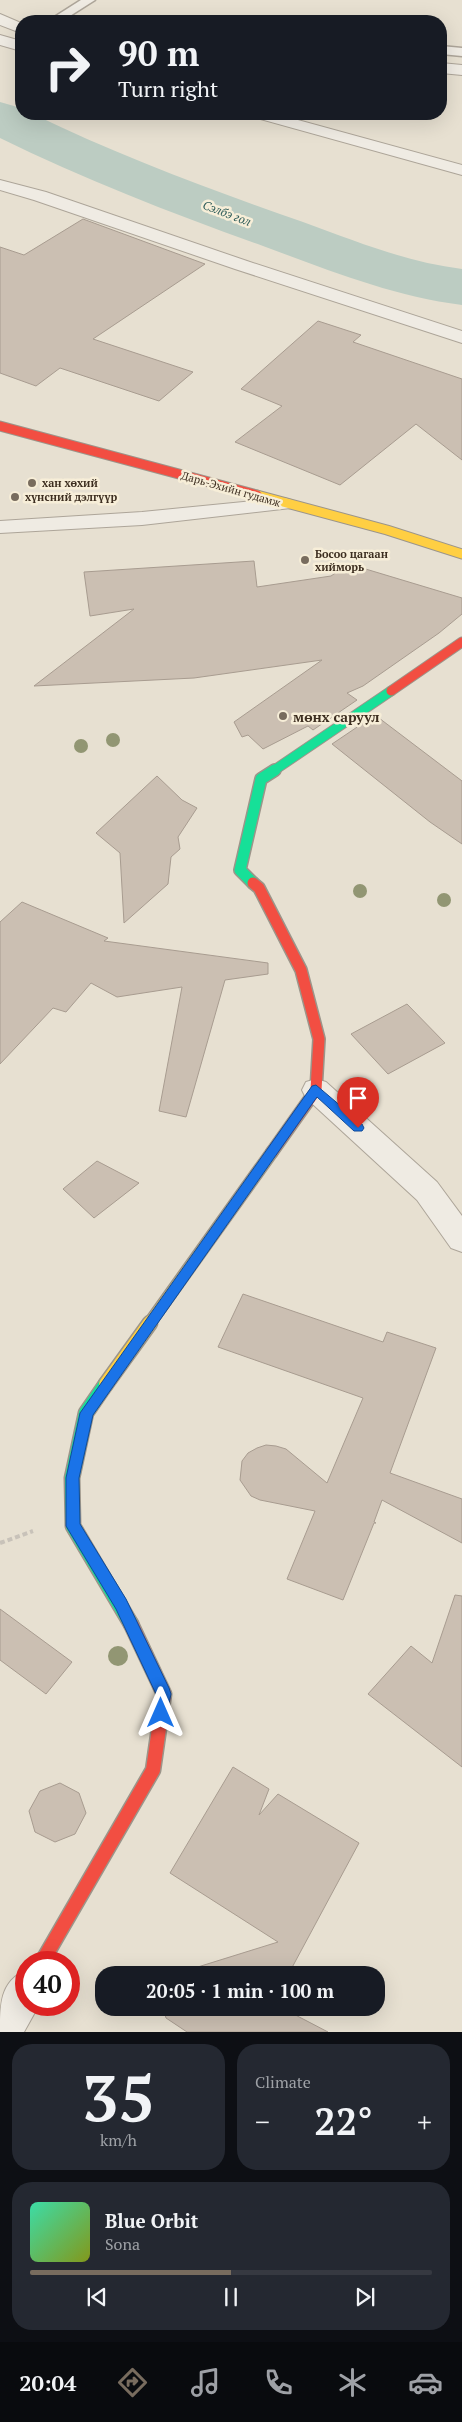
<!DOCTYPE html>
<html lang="en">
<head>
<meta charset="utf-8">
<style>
	body { margin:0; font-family:"PT Serif",serif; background:#242831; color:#f1f3f6; height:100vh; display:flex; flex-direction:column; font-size:19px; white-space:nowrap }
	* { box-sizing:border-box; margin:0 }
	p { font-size:16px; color:#9ea1a6 }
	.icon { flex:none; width:28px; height:28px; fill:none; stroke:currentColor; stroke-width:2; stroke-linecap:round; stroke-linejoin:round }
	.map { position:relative; height:2032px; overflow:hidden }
	.side { display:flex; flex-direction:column; gap:12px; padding:12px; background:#0d0f14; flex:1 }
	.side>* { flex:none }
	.banner { position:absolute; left:15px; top:15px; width:432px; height:105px; border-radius:20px; box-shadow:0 5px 20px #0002; background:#171b24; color:#f1f3f6; overflow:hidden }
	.speed { position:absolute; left:15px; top:1951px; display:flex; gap:10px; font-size:25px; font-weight:700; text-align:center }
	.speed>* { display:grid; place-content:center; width:65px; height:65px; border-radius:50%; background:#171b24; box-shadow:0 5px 20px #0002; line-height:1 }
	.speed .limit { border:8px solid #d22; background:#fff; color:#111 }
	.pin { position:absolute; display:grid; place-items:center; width:42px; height:42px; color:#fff; margin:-51px -21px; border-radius:50% 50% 50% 0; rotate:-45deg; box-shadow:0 0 5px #0007 }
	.pin .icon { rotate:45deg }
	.me { position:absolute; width:55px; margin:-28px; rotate:0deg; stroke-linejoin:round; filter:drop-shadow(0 0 4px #0008) }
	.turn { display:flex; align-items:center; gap:18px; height:105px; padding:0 20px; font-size:22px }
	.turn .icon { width:65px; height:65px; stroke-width:2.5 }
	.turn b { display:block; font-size:35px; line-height:42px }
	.big { font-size:38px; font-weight:700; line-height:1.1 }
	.side .widget { flex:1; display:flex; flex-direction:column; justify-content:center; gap:8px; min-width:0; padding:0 18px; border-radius:20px; background:#242831 }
	.side .dial { align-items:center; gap:0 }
	.dial b { font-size:65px; line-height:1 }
	.song { display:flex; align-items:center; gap:15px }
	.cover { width:60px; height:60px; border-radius:8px; background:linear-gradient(135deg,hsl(160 70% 55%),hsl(70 70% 35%)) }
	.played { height:5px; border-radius:2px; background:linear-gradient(90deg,#786c5e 50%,#363941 50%) }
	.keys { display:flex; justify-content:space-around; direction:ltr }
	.heat { display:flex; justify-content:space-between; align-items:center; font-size:28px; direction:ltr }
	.side .tiles { flex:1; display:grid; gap:12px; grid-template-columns:1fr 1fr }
	.widget:last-child { grid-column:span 2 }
	.trip { position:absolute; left:95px; top:1966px; width:290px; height:50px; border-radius:20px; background:#171b24; box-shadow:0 5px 20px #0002; font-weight:700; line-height:50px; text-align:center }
	.tabs { display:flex; height:80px; justify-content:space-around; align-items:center; background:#090b0e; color:#9ea1a6 }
	.tabs .icon { width:35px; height:35px }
	.tabs .active { color:#786c5e }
	.tabs b { font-size:22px; color:#f1f3f6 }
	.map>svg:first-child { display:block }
</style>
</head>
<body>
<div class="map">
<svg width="462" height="2032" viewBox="0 0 462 2032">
	<rect width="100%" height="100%" fill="#e7e0d1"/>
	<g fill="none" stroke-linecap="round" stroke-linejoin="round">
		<path fill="#bcccc2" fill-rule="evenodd" d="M0,102L21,108V114H33C120,156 211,190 303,222C355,241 406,262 462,269V305C392,296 328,270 263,246C174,214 85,180 0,138Z"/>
	</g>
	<g fill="#cbbfb2" stroke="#a89c90">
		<polygon points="83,219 205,264 93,339 193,372 159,401 60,368 36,386 0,373 0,247 24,255"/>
		<polygon points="318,321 361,335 353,342 462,379 462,460 416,424 340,485 235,442 282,406 241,389"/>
		<polygon points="254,561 257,587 331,576 349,564 462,598 462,614 439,633 363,686 347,693 357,700 313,730 308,726 263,749 248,735 242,737 234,722 322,660 194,678 34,686 134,609 90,616 84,572"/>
		<polygon points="375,715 462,781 462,844 430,822 332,744"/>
		<polygon points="157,776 182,800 197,808 178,837 180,849 171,857 168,884 124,923 120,853 96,833"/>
		<polygon points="22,902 108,938 104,941 268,963 268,974 225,980 186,1117 159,1111 182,987 117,997 91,983 66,1012 53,1008 0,1064 0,922"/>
		<polygon points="407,1004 445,1043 388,1074 351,1034"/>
		<polygon points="97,1161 139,1183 94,1218 63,1189"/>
		<polygon points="243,1294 383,1342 387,1332 436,1348 390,1473 462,1499 462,1543 382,1500 374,1522 376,1523 374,1523 343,1600 287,1579 315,1511 260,1500 251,1496 240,1480 242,1461 248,1453 257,1448 266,1445 276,1446 286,1449 327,1483 363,1398 218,1347"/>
		<polygon points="455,1595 462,1596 462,1767 368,1694 411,1646 432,1663"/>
		<polygon points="0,1609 72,1662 46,1694 0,1660"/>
		<polygon points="233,1767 269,1789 259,1815 278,1794 359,1843 288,1975 172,1975 278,1942 170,1873"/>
		<polygon points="60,1783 79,1793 86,1813 75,1834 55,1842 35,1832 29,1811 40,1791"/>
		<polygon points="163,2008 282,2008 328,2032 187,2032 166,2018"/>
	</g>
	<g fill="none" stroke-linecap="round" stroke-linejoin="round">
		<defs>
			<g id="lane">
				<polygon points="81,0 95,0 62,21 48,21"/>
				<polygon points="441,46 462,48 462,56 441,54"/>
			</g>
			<g id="street">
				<polygon points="0,14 21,23 21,33 0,25"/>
				<polygon points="0,35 21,41 21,51 0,45"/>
				<polygon points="441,63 462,65 462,75 441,73"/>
				<polygon points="251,114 276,114 462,165 462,175 253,117"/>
				<polygon points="0,180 46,192 247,261 462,331 462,343 235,269 34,200 0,190"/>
				<polygon points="284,498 291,500 295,504 291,508 142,525 0,533 0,521 142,512"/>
				<polygon points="316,1079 326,1082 437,1182 462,1216 462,1252 451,1248 417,1200 306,1098 302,1090 306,1082"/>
				<path d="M26,1970V2005H39L24,2032H0C0,2004 0,1982 26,1970Z"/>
			</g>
			<polyline id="fast-far2" points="273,771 391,691"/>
			<polyline id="fast-far1" points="253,883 240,870 261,779 275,770"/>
			<polyline id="fast" points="106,1384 86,1413 72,1478 73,1526 131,1624"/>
			<polyline id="slow-far2" points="257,495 387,530 462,554"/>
			<polyline id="slow-far1" points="149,1324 272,1152"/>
			<polyline id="slow" points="106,1384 150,1323"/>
			<g id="jam-far2">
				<polyline points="0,426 257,495"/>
				<polyline points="391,691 462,642"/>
			</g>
			<polyline id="jam-far1" points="253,883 259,888 301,970 319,1039 316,1090 272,1152"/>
			<polyline id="jam" points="42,1962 153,1770 164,1694 131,1624"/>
		</defs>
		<use href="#lane" stroke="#ada599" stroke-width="3"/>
		<use href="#street" stroke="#ada599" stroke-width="2"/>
		<use href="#fast-far2" stroke="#9c958a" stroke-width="11"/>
		<use href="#fast-far1" stroke="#9c958a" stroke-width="14"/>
		<use href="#fast" stroke="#9c958a" stroke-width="17"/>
		<use href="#slow-far2" stroke="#9c958a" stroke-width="11"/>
		<use href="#slow-far1" stroke="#9c958a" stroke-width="14"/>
		<use href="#slow" stroke="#9c958a" stroke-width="17"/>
		<use href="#jam-far2" stroke="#9c958a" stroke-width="11"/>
		<use href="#jam-far1" stroke="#9c958a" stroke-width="14"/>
		<use href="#jam" stroke="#9c958a" stroke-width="17"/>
		<polyline stroke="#c8c2b9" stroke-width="4" stroke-dasharray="5 3" stroke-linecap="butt" points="0,1543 33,1531"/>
		<use href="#lane" fill="#efebe3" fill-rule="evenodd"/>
		<use href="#street" fill="#efebe3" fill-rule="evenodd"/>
		<use href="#fast-far2" stroke="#16e098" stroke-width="9"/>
		<use href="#fast-far1" stroke="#16e098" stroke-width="11"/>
		<use href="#fast" stroke="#16e098" stroke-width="14"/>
		<use href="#slow-far2" stroke="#ffcf43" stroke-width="9"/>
		<use href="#slow-far1" stroke="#ffcf43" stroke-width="11"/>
		<use href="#slow" stroke="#ffcf43" stroke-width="14"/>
		<use href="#jam-far2" stroke="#f24e42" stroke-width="9"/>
		<use href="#jam-far1" stroke="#f24e42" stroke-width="11"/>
		<use href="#jam" stroke="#f24e42" stroke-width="14"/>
	</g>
	<g fill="#929673">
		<circle cx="113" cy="740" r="7"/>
		<circle cx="81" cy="746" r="7"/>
		<circle cx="360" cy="891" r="7"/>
		<circle cx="444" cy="900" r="7"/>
		<circle cx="118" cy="1656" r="10"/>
	</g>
	<polygon fill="#1a73e8" stroke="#114b97" points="316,1085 362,1124 364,1128 362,1131 354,1131 317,1097 93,1415 79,1478 80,1524 126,1599 169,1688 171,1694 166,1718 161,1720 156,1718 154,1713 156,1694 116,1609 66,1526 66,1478 80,1413 312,1086"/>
	<g fill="#786c5e" stroke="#f7eed8" stroke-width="2">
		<circle cx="32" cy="483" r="5"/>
		<circle cx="15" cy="497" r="5"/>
		<circle cx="305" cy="560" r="5"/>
		<circle cx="283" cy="716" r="5"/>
	</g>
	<g text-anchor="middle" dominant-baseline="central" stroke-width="5" stroke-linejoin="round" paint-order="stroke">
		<g font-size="11" font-weight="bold" fill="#3d2e20" stroke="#f7eed8" text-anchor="start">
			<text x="42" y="483">хан хөхий</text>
			<text x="25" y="497">хүнсний дэлгүүр</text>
			<text x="315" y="554">Босоо цагаан<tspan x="315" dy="13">хийморь</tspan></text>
		</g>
		<g font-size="11" fill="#3d2e20" stroke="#f7eed8">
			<text transform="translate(231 489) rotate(16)">Дарь-Эхийн гудамж</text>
		</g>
		<g font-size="12" font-style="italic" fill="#2f5d5a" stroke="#f7eed8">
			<text transform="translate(227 213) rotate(21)">Сэлбэ гол</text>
		</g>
		<g font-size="14" font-weight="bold" fill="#3d2e20" stroke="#f7eed8" text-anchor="start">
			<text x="293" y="716">мөнх саруул</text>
		</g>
	</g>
</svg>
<div class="speed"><div class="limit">40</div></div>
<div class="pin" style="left:358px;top:1128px;background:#d93025"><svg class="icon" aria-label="arrive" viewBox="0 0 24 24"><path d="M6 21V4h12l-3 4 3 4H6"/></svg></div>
<svg class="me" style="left:161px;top:1713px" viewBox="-20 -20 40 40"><path d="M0-17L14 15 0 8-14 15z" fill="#1a73e8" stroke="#fff" stroke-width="4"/></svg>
<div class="trip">20:05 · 1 min · 100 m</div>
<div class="banner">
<div class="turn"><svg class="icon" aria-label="right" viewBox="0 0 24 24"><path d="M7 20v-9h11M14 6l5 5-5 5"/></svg><div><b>90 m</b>Turn right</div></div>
</div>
</div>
<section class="side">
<div class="tiles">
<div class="widget dial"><b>35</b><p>km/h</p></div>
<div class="widget"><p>Climate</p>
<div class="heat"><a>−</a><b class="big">22°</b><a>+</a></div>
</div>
<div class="widget">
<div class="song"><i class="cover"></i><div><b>Blue Orbit</b><p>Sona</p></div></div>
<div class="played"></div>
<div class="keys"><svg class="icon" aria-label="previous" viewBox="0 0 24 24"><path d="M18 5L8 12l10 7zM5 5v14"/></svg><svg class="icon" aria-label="pause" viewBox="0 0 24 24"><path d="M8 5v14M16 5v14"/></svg><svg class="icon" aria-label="next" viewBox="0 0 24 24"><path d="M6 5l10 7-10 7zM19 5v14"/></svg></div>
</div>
</div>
</section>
<nav class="tabs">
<b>20:04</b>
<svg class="icon active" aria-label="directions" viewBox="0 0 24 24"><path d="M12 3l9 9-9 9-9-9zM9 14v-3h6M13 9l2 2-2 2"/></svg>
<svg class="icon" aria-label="music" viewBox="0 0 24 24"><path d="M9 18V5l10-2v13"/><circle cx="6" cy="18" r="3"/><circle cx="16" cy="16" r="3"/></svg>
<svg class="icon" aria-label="phone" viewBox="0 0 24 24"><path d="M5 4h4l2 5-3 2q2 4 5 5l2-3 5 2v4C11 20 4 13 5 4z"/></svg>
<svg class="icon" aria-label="climate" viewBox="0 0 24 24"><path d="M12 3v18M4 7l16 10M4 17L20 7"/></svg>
<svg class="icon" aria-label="car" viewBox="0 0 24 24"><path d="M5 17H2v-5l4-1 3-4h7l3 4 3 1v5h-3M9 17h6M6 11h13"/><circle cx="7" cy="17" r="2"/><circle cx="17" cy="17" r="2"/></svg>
</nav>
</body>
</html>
